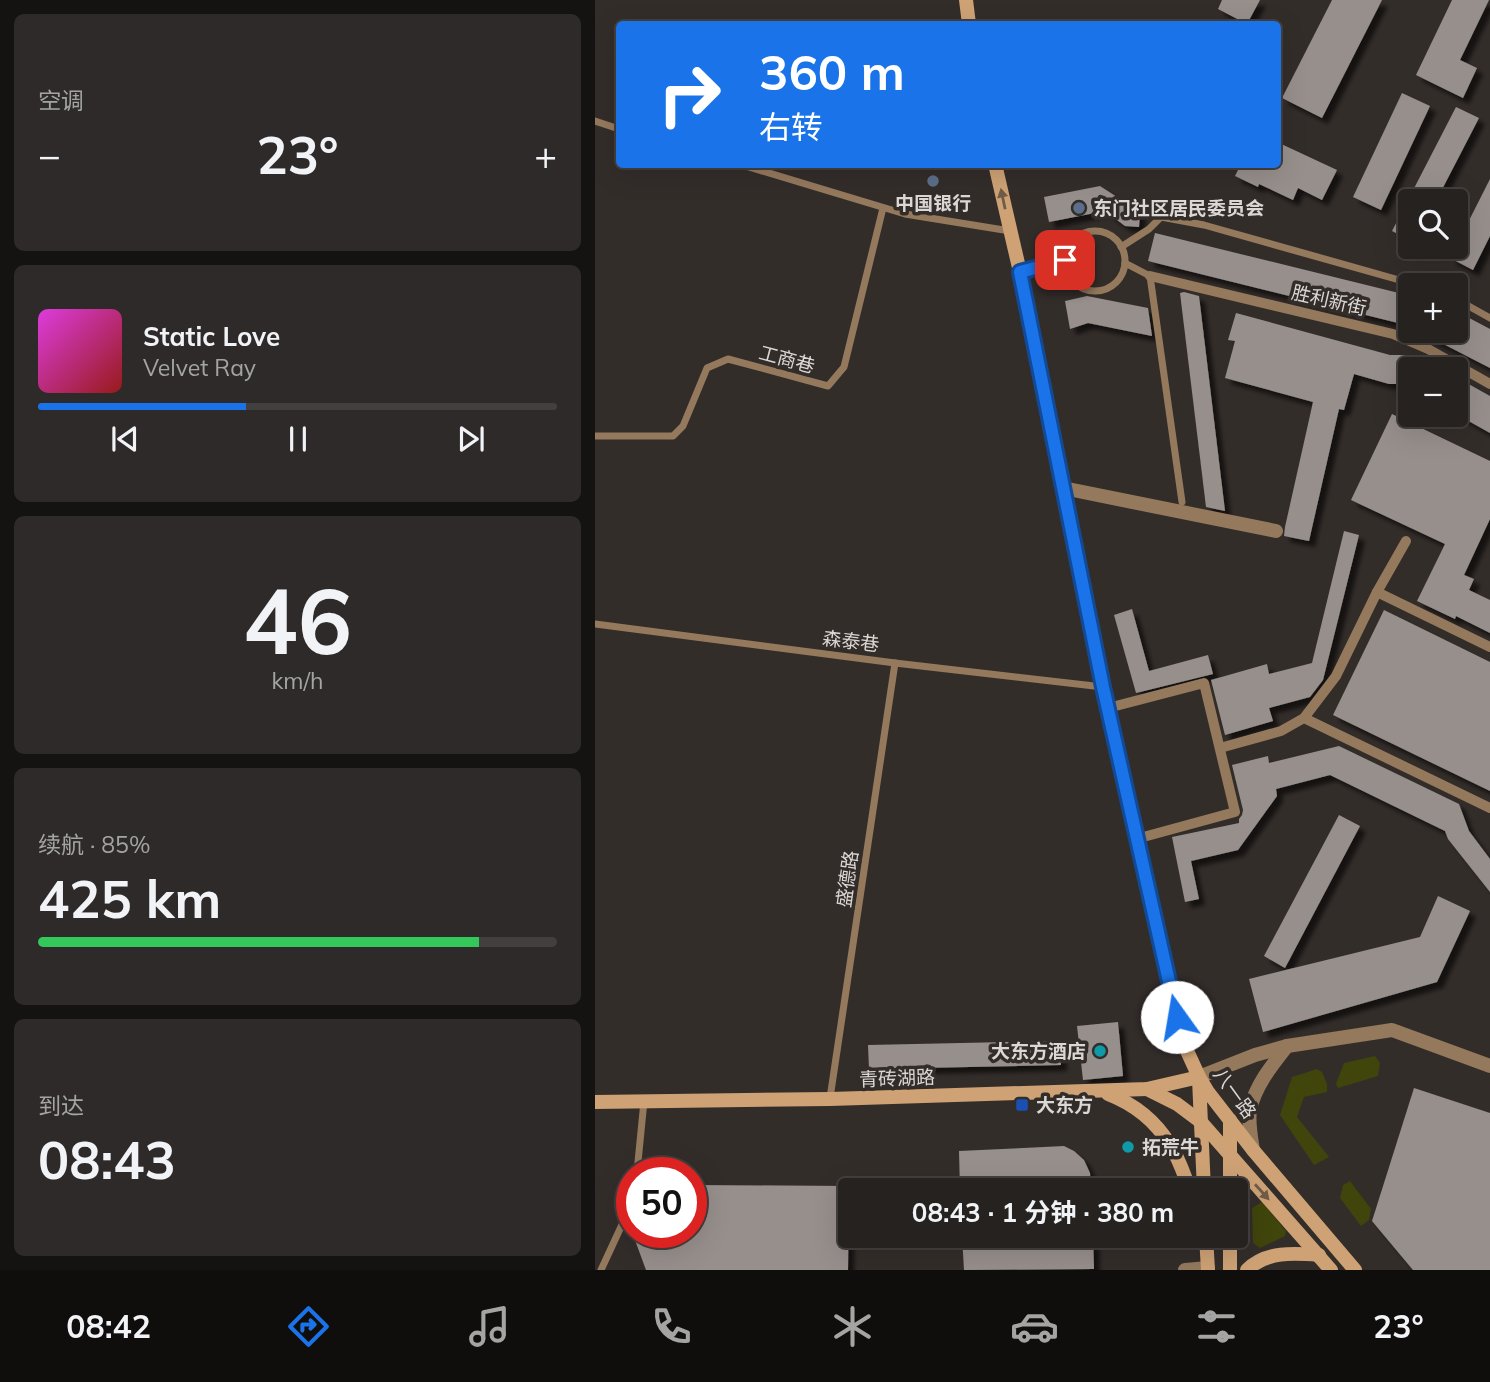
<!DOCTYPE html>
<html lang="zh">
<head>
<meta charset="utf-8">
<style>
	body { margin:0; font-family:Mulish,"Noto Sans SC",sans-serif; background:#2e2a29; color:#f1f3f6; height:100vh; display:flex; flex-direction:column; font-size:26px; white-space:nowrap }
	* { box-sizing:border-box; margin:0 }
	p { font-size:23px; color:#a4a4a5 }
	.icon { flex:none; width:38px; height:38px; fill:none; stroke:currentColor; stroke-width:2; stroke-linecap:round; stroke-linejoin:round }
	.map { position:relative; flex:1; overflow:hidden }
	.sheet { display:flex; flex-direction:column; gap:14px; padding:14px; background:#151312; width:595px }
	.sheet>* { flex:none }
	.banner { position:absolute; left:21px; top:21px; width:665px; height:147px; border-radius:7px; box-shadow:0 7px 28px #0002,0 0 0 2px #423f3e; background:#1a73e8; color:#fff; overflow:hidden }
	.fabs { position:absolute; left:803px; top:189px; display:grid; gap:14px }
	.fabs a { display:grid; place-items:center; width:70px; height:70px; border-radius:7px; background:#262220; box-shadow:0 7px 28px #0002,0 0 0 2px #423f3e; font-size:35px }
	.speed { position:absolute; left:21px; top:1157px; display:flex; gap:14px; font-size:35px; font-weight:700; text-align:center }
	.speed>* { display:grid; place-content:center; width:91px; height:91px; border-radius:50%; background:#262220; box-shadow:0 7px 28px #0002,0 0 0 2px #423f3e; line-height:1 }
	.speed .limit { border:10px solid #d22; background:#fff; color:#111 }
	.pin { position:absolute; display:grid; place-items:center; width:60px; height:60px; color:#fff; margin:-30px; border-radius:14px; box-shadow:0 4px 10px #0006 }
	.me { position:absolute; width:77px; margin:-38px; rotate:347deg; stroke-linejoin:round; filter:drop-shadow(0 0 5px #0008) }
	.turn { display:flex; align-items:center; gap:24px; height:147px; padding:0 28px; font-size:32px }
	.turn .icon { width:91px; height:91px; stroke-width:2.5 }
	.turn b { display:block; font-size:49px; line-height:60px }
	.big { font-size:52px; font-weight:700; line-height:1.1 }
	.sheet .widget { flex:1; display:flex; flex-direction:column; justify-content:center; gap:10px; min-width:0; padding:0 24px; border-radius:10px; background:#2e2a29 }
	.sheet .dial { align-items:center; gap:0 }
	.dial b { font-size:91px; line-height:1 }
	.song { display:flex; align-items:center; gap:21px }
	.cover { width:84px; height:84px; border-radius:10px; background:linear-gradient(135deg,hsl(300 70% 55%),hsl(0 70% 35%)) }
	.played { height:7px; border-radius:4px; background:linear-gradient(90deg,#1a73e8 40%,#423f3e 40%) }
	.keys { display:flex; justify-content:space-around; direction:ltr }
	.heat { display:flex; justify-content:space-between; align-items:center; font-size:38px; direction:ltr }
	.charge { height:10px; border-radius:5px; background:linear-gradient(90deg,#34c759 85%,#423f3e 0) }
	.trip { position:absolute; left:243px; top:1178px; width:410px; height:70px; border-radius:7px; background:#262220; box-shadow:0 7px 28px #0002,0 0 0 2px #423f3e; font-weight:700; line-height:70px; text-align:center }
	.tabs { display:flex; height:112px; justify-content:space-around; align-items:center; background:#0f0e0d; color:#a4a4a5 }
	.tabs .icon { width:49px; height:49px }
	.tabs .on { color:#1a73e8 }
	.tabs b { font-size:32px; color:#f1f3f6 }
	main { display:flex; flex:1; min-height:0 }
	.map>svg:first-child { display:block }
</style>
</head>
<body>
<main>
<section class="sheet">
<div class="widget"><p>空调</p>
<div class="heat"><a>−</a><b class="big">23°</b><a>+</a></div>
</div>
<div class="widget">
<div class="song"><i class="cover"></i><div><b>Static Love</b><p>Velvet Ray</p></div></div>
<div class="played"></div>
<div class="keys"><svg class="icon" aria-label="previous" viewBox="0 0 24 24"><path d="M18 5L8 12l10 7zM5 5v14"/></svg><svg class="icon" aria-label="pause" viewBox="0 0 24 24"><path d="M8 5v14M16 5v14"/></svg><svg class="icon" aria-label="next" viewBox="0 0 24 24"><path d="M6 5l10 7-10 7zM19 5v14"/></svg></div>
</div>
<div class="widget dial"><b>46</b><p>km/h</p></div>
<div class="widget"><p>续航 · 85%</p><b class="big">425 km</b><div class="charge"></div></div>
<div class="widget"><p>到达</p><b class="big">08:43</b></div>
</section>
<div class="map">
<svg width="895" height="1270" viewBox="0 0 895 1270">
	<defs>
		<filter id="shadow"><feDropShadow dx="6" dy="6" stdDeviation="2" flood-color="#0009"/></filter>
	</defs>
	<rect width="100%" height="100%" fill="#332d2a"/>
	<g fill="#3f450b">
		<polygon points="780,1056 785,1063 783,1076 743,1088 741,1084 749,1063"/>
		<polygon points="722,1069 727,1072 732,1084 732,1092 709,1097 702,1117 734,1157 719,1165 685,1115 697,1077"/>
		<polygon points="755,1181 776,1209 774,1220 766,1226 745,1198 748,1185"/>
		<polygon points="667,1202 691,1231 690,1236 665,1248 658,1243 657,1208"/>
	</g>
	<g fill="#978f8c" filter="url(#shadow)">
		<polygon points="627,0 665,0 652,24 623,9"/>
		<polygon points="737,0 787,0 727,118 687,98"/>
		<polygon points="857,0 894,0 865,60 882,68 868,98 821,75"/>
		<polygon points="807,93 835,106 786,210 758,197"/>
		<polygon points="861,107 884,118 841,201 816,201 816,241 797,231"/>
		<polygon points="682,142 742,170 727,200 703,188 698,200 664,184 663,187 640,176 646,164 682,164"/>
		<polygon points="895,179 895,236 878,270 855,258"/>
		<polygon points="505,186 545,212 544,227 530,226 510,211 454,222 449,197"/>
		<polygon points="560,233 816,296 816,328 807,324 553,261"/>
		<polygon points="589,292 604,296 630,511 611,507 585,293"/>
		<polygon points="492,296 553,308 557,336 493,323 475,329 470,301"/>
		<polygon points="861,311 895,329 895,368 823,331 861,331"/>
		<polygon points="641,313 795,355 822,355 847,369 816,369 816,389 807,384 794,384 759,374 749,410 744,409 714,541 689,536 690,527 718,402 630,378 640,341 633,340"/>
		<polygon points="861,377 895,396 895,433 861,414"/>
		<polygon points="797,414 895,461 895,519 869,575 879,579 874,590 895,600 895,633 861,616 860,619 822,601 850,544 756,500"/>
		<polygon points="749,531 764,535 728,680 715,697 674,708 678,721 630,735 616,680 672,664 674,674 717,663"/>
		<polygon points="537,609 554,671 613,655 618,674 541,693 519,615"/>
		<polygon points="789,610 895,662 895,791 738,715"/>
		<polygon points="744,746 864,804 874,831 895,859 895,892 853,839 850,831 735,775 681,789 682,796 643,850 596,861 604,899 590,902 577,837 644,823 644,819 647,815 648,810 637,765 673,756 674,763"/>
		<polygon points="744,815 765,826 690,968 669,956"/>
		<polygon points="843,896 875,911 842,982 668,1032 654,979 825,937"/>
		<polygon points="523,1022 528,1076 488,1080 482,1026"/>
		<polygon points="465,1041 466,1065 274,1069 273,1045"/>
		<polygon points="819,1088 895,1113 895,1270 818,1270 777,1221"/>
		<polygon points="469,1146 479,1151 489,1160 495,1173 496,1190 365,1190 364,1151"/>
		<polygon points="96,1185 254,1186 253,1270 51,1270 37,1232 96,1232"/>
		<polygon points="367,1236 498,1236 499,1269 369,1270"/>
	</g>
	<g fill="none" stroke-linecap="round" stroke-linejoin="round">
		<g stroke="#94795d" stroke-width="7">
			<polyline points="0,121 24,129"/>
			<polyline points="144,164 310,214 415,231"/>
			<circle cx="500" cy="261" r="30"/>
			<polyline points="526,247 554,229 566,217 609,225 822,285"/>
			<polyline points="530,263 555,276 587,502"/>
			<polyline points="425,272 470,260"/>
			<polyline points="861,299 895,318"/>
			<polyline points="0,436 78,436 88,426 112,368 133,359 233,386 249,367 288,208"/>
			<polyline points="0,624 300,663 508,687"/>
			<polyline points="235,1098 300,663"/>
			<polyline points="42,1172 49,1101"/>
			<polyline points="6,1270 37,1203"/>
		</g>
		<g stroke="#94795d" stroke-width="10">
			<polyline points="555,276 798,334 833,349 895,384"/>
			<polyline points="782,592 895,647"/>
			<polyline points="513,708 609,683 640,812 541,839"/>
			<polyline points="709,718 895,808"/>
			<polyline points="625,748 686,731 709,718 741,676 782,592 811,541"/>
		</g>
		<g stroke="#94795d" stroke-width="14">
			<polyline points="468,488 681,531"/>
			<polyline points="590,1270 613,1268 612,1270"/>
		</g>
		<g stroke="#94795d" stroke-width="14">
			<polyline points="604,1077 660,1055 692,1046 797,1030 895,1066"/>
			<path d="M658,1150C656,1137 653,1123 655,1110C660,1086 677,1065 692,1046"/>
		</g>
		<g stroke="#cea275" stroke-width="14">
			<polyline points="371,0 374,24"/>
			<polyline points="400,164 425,272 508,687 588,1042 604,1077 613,1092 658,1150 760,1270"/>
			<polyline points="604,1079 609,1190"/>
			<polyline points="552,1089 582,1104 606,1122 736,1270"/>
			<path d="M513,1094C539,1104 560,1120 575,1145C584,1158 589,1175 595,1190"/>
			<polyline points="0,1102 235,1099 552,1089 604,1077"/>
			<polyline points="635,1120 635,1190"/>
			<polyline points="611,1236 613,1270"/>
			<polyline points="635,1236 635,1270"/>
			<path d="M652,1270C671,1251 699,1253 724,1255"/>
		</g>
	</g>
	<defs><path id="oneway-solid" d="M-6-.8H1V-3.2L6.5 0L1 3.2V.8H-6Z" transform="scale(1.75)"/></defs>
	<g fill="#715c48">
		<use href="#oneway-solid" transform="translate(408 199) rotate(-102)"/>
		<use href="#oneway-solid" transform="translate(667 1192) rotate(48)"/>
	</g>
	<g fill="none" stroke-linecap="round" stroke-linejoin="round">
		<defs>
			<polyline id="route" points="470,260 425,272 508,687 582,1017"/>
		</defs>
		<use href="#route" stroke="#114b97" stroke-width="18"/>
		<use href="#route" stroke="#1a73e8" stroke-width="12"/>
	</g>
	<g fill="#5c6f8a" stroke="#332d2a" stroke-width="2.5">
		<circle cx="338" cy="181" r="7"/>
		<circle cx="484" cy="208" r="7"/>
	</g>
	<g fill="#0f9aa8" stroke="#332d2a" stroke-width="2.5">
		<circle cx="505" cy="1051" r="7"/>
		<circle cx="533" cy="1147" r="7"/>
	</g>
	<rect fill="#1a4fb4" stroke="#332d2a" stroke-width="2.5" x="420" y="1098" width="14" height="14" rx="3.5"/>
	<g text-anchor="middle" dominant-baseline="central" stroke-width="7" stroke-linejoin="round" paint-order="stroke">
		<g font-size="19" font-weight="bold" fill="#dbd7d5" stroke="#332d2a" text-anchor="start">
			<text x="338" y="203" text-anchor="middle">中国银行</text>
			<text x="498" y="208">东门社区居民委员会</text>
			<text x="491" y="1051" text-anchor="end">大东方酒店</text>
			<text x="441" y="1105">大东方</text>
			<text x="547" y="1147">拓荒牛</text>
		</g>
		<g font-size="19" fill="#dbd7d5" stroke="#332d2a">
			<text transform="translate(734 300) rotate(13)">胜利新街</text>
			<text transform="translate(192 359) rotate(15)">工商巷</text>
			<text transform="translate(256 641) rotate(7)">森泰巷</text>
			<text transform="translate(252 879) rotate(-82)">盛德路</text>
			<text transform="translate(302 1078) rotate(-2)">青砖湖路</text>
			<text transform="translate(640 1093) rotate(54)">八一路</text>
		</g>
	</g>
</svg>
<div class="fabs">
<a><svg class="icon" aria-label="search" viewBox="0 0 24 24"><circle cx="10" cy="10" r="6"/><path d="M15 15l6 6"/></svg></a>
<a>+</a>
<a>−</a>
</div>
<div class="speed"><div class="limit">50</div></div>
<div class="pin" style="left:470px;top:260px;background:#d93025"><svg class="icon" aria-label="arrive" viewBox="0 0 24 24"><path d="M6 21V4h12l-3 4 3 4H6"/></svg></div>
<svg class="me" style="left:582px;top:1017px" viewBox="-20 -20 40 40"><circle r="19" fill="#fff"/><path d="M0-13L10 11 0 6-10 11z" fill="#1a73e8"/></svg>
<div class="trip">08:43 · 1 分钟 · 380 m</div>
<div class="banner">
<div class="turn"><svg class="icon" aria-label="right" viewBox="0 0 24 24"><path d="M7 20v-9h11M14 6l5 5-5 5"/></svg><div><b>360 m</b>右转</div></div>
</div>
</div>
</main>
<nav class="tabs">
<b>08:42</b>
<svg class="icon on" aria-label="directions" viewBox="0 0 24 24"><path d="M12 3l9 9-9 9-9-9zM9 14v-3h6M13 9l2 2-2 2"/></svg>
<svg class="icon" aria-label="music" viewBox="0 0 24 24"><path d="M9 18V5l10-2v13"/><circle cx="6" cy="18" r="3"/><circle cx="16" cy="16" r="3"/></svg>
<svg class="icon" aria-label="phone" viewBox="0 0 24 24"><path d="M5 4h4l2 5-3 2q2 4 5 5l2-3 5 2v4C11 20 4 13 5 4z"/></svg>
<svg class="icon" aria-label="climate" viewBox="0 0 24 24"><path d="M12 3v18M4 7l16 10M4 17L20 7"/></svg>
<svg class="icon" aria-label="car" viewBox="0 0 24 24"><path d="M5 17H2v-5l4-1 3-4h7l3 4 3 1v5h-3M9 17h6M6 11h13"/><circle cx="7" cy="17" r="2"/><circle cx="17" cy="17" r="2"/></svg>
<svg class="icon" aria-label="filters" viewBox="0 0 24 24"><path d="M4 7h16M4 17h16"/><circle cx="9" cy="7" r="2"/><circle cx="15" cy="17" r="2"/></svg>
<b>23°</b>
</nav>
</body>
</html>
